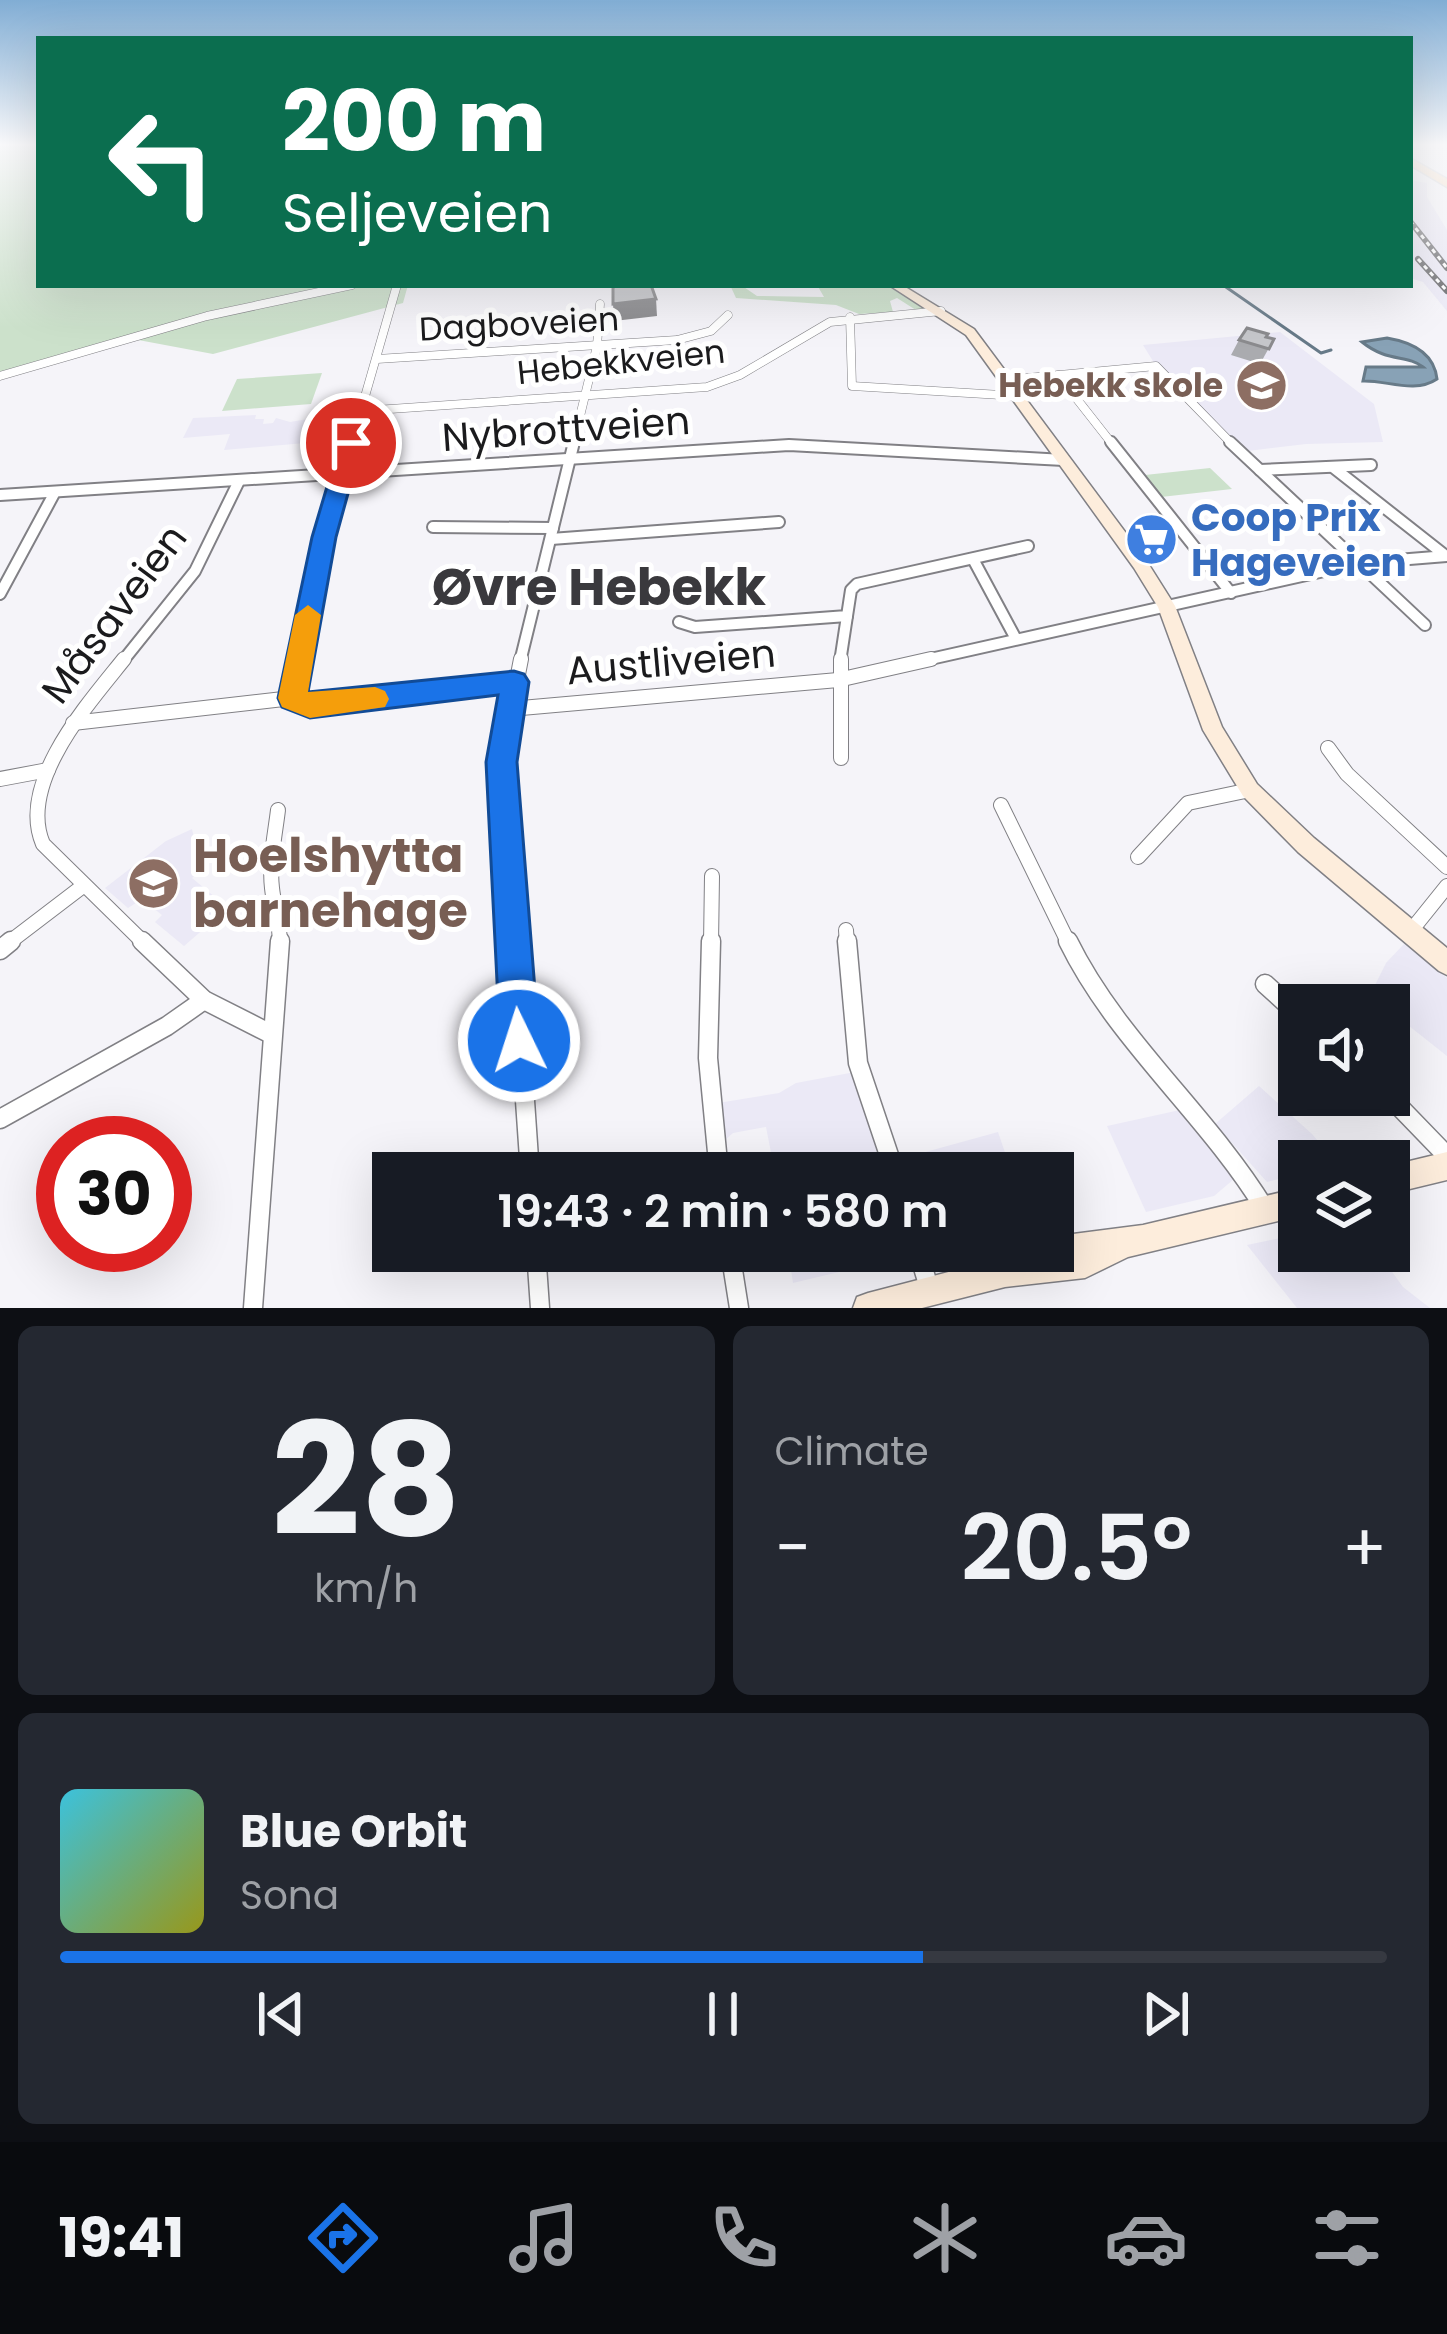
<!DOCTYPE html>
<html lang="en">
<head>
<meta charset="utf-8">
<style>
	body { margin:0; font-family:Poppins,sans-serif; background:#242831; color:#f1f3f6; height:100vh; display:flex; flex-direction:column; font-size:45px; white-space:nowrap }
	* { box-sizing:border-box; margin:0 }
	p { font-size:39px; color:#9ea1a6 }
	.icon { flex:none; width:66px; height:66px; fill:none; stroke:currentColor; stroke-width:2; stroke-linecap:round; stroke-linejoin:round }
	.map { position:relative; height:1308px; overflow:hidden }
	.panel { display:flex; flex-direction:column; gap:18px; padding:18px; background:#0d0f14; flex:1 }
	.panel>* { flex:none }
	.guide { position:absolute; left:36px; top:36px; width:1377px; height:252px; border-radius:0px; box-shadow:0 12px 48px #0002; background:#0b6e4f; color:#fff; overflow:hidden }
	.controls { position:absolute; left:1278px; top:984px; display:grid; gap:24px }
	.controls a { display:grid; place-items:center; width:132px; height:132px; border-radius:0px; background:#171b24; box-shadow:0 12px 48px #0002; font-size:60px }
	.speed { position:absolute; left:36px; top:1116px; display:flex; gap:24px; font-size:60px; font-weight:700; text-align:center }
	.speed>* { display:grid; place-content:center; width:156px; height:156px; border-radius:50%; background:#171b24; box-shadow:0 12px 48px #0002; line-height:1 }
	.speed .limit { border:18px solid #d22; background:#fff; color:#111 }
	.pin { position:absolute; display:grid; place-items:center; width:102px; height:102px; color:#fff; margin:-51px; border:6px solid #fff; border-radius:50%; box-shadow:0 3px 12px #0007 }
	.me { position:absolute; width:132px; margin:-66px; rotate:356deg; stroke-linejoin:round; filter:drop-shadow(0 0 9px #0008) }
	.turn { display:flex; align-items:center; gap:42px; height:252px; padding:0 48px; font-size:54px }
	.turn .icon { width:156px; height:156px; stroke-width:2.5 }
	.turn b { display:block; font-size:84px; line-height:102px }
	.big { font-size:90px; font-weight:600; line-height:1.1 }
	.panel .widget { flex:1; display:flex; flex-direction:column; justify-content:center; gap:18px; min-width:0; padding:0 42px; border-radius:18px; background:#242831 }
	.panel .dial { align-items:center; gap:0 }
	.dial b { font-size:156px; line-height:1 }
	.song { display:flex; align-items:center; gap:36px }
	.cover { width:144px; height:144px; border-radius:18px; background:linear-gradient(135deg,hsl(190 70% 55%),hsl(60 70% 35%)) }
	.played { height:12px; border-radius:6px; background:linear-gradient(90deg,#1a73e8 65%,#363941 65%) }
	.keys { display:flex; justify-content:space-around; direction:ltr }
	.heat { display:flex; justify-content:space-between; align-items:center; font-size:66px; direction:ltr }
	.panel .tiles { flex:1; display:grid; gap:18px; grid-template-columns:1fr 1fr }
	.widget:last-child { grid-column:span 2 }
	.trip { position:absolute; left:372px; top:1152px; width:702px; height:120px; border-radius:0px; background:#171b24; box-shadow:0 12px 48px #0002; font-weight:600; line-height:120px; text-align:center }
	.tabs { display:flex; height:192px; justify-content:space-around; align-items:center; background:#090b0e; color:#9ea1a6 }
	.tabs .icon { width:84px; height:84px }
	.tabs .current { color:#1a73e8 }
	.tabs b { font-size:54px; color:#f1f3f6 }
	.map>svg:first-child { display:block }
</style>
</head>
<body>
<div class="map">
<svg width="1447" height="1308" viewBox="0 0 1447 1308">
	<rect width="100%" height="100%" fill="#f5f4f9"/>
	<g fill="#ebe9f6">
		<polygon points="1410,180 1427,183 1427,197 1447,230 1447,311 1423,282 1410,278"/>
		<polygon points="1280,332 1374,404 1383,442 1306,444 1240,452 1156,366 1143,345"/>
		<polygon points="256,415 255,419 264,419 263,424 273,423 276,418 290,422 314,418 305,443 224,450 230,434 183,438 193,418"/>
		<polygon points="192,829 201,869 192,878 228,908 184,946 155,922 162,915 142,899 128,908 105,888 166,841"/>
		<polygon points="1404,944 1447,978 1447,1056 1389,1010 1389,1005 1370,995 1386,963"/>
		<polygon points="855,1072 888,1173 775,1173 766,1127 733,1133 725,1140 718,1103 779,1093 796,1083"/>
		<polygon points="1259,1086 1312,1134 1335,1161 1299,1161 1299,1174 1267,1182 1215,1124"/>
		<polygon points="1180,1110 1234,1179 1214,1196 1146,1212 1107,1126"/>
		<polygon points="998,1132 1012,1173 904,1173 900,1159"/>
		<polygon points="1299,1234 1299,1251 1377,1251 1403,1287 1430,1308 1297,1308 1247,1245"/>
		<polygon points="788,1251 910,1251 911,1255 793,1283"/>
	</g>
	<g fill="#cce1cb">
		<polygon points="0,145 39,145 39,285 408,285 403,303 213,354 133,339 0,378"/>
		<polygon points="730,285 741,285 757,296 824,297 817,285 886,285 932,311 919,312 897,298 890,301 893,312 859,314 836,305 736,298"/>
		<polygon points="322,373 311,404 222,411 237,379"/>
		<polygon points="1210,468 1232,489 1161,497 1145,475"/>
	</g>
	<path fill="#88a2b6" stroke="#677a88" stroke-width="3" d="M1387,338C1411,342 1434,352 1437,379C1415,394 1386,380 1363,381L1366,367H1423C1407,354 1388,363 1362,342Z"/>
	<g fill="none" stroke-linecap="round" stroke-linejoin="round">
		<polyline stroke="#677a88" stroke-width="3" points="1223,285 1321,353 1331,350"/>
		<defs>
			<g id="street-far3">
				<polyline points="850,317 852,386 1018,396"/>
				<polyline points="377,359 677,340 711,331 728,315"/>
				<polyline points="1058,375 1113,445"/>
				<polyline points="0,376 207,316 352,285"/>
				<polyline points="1005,380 1156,366 1233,445"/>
				<polyline points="361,411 707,387 740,375 830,322 941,311"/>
				<polyline points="351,445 397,285"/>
				<polyline points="573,445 597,346 600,304"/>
			</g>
			<g id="street-far2">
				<polyline points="1111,442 1231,593"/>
				<polyline points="1230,442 1425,625"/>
				<polyline points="1334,468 1446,556"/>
				<polyline points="1260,470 1371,465"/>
				<polyline points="0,495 789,445 1064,460"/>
				<polyline points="433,527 553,528"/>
				<polyline points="551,539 779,522"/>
				<polyline points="973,559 1016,639"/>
				<polyline points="0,594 55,492"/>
				<polyline points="679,622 695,627 847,616 851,590 857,584 1028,546"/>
				<polyline points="122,662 195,571 239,481"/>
				<polyline points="299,662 324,537 352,442"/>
				<polyline points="520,662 574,442"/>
				<polyline points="840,662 847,616"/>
				<polyline points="917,662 1360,563 1447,556"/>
			</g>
			<g id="street-far1">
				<path d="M124,659C88,704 17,783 43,844L145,944"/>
				<polyline points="841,659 841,758"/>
				<polyline points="292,698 300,659"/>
				<polyline points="510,709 838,680 931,659"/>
				<polyline points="73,723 292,698 310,706 515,682"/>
				<polyline points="1328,748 1347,774 1447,867"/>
				<polyline points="0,779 48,770"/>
				<polyline points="1001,805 1069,944"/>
				<path d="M278,810C275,835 269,862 272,888C274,907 280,923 280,944"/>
				<polyline points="1138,857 1188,803 1250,790"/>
				<polyline points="846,930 847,944"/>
				<polyline points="1410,932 1447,886"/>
				<polyline points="7,944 83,886"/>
				<polyline points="514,944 501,762 521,659"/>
				<polyline points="711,944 712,876"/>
			</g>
			<g id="street">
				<polyline points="142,941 204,1000 271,1034"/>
				<polyline points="514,941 530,1173"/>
				<polyline points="711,941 708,1058 719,1173"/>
				<polyline points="847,941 858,1063 895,1173"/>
				<path d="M1068,941C1117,1041 1207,1114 1265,1209"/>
				<polyline points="0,950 11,941"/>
				<polyline points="1265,984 1299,1015"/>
				<polyline points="1388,1095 1447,1156"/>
				<polyline points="0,1119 167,1026 204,1000"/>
				<polyline points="536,1251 540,1308"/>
				<polyline points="730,1251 739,1308"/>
				<polyline points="918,1251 930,1291"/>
				<polyline points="253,1308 280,941"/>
			</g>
			<g id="secondary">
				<polygon points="889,285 902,285 974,329 1146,560 1175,606 1222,727 1257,784 1314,838 1447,948 1447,975 1439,971 1298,852 1243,796 1203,730 1158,607 1134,568 966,335"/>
				<polygon points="1447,1152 1447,1180 1389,1194 1389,1166"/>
				<polygon points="1299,1188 1299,1216 1128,1257 1085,1278 1005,1287 922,1308 853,1308 857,1297 868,1293 1029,1251 1053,1251 1053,1241 1073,1234 1143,1225"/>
			</g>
			<polygon id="primary" points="1410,158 1447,179 1447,187 1410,165"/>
		</defs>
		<use href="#street-far3" stroke="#818085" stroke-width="9"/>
		<use href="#street-far2" stroke="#818085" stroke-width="14"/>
		<use href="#street-far1" stroke="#818085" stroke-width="16"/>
		<use href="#street" stroke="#818085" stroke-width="21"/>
		<use href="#secondary" stroke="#818085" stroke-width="3"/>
		<use href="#primary" stroke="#d1d1d2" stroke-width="3"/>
		<use href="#street-far3" stroke="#fff" stroke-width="8"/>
		<use href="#street-far2" stroke="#fff" stroke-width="10"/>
		<use href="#street-far1" stroke="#fff" stroke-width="14"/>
		<use href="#street" stroke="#fff" stroke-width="18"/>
		<use href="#secondary" fill="#fdeddc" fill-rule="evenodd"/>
		<use href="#primary" fill="#fbdcb9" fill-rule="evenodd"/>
		<defs>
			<g id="rail">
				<polyline points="1410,221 1447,268"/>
				<polyline points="1418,259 1447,291"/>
			</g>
		</defs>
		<use href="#rail" stroke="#5f5f62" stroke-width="6"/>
		<use href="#rail" stroke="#fff" stroke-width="3" stroke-dasharray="4.5" stroke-linecap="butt"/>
	</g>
	<polygon fill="#aaabaf" points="1266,337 1274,339 1260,364 1231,355 1239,340"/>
	<polygon fill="#8b8b8e" points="656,299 657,316 614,321 613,304"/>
	<g fill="#c6c7cb" stroke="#8b8b8e" stroke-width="3">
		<polygon points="621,285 651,285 656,299 613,304 613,287"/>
		<polygon points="1247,328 1268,334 1266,337 1274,339 1269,349 1239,340"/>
	</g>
	<linearGradient id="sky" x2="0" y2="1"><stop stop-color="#81add4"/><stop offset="0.44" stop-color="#fafafc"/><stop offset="1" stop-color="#fafafc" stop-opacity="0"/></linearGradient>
	<rect width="1447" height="328" fill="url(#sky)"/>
	<polygon fill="#1a73e8" stroke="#114b97" stroke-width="3" points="351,437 362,443 336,537 308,692 514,671 524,674 529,682 517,762 539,1041 533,1055 519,1061 506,1055 500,1041 486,762 498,695 310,718 282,707 278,698 312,537 340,443"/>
	<polygon fill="#f59e0b" points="308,605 321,615 308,692 375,687 385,691 389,699 385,707 310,718 282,707 278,698 295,615"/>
	<defs>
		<symbol id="school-disc" viewBox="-11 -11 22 22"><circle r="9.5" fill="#8d6e63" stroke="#fff"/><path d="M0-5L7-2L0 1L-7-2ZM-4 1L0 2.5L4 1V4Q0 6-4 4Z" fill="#fff"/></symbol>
		<symbol id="supermarket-disc" viewBox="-11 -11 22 22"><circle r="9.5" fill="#3f7fe0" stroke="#fff"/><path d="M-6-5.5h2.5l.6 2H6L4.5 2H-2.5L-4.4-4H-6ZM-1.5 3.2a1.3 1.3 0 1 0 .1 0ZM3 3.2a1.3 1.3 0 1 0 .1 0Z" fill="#fff"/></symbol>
	</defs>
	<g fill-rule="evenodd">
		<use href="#school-disc" x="1232" y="356" width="59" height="59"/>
		<use href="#supermarket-disc" x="1122" y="510" width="59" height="59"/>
		<use href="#school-disc" x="124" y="854" width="59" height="59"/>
	</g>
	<g text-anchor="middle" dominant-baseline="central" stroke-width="10" stroke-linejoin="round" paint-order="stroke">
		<g font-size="33" fill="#1b1b1d" stroke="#fff">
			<text transform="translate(519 324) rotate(-3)">Dagboveien</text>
			<text transform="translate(621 362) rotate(-6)">Hebekkveien</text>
		</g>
		<g font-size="33" font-weight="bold" fill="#785e54" stroke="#fff" text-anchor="end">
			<text x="1223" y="385">Hebekk skole</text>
		</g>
		<g font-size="39" fill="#1b1b1d" stroke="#fff">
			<text transform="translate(566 429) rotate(-4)">Nybrottveien</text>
			<text transform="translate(114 614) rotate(-53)">Måsaveien</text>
			<text transform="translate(671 662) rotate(-5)">Austliveien</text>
		</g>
		<g font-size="39" font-weight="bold" fill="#366cbe" stroke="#fff" text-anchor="start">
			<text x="1191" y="517">Coop Prix<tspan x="1191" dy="45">Hageveien</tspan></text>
		</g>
		<g font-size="48" font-weight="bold" fill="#785e54" stroke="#fff" text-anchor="start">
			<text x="193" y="855">Hoelshytta<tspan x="193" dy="55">barnehage</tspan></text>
		</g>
		<g font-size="51" font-weight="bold" fill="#3a393d" stroke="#fff">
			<text x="599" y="587">Øvre Hebekk</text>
		</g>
	</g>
</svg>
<div class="controls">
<a><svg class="icon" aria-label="sound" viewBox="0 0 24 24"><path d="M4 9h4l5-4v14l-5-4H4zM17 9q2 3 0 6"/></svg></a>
<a><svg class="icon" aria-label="layers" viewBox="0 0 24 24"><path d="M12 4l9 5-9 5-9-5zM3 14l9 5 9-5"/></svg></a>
</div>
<div class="speed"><div class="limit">30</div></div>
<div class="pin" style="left:351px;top:443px;background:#d93025"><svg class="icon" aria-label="arrive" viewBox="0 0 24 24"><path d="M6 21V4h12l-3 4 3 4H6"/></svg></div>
<svg class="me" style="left:519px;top:1041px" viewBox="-20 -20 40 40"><circle r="17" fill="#1a73e8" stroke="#fff" stroke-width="3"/><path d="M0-11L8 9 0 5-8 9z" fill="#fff"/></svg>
<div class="trip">19:43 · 2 min · 580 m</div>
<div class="guide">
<div class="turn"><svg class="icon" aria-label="left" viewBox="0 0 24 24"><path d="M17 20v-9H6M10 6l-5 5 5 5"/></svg><div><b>200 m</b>Seljeveien</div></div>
</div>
</div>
<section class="panel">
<div class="tiles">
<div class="widget dial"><b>28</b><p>km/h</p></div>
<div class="widget"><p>Climate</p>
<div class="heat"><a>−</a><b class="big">20.5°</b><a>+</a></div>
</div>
<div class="widget">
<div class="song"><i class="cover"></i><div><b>Blue Orbit</b><p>Sona</p></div></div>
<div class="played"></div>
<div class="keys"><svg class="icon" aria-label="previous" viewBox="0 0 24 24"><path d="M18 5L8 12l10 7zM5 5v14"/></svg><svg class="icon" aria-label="pause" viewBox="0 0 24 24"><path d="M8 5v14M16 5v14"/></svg><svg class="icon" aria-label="next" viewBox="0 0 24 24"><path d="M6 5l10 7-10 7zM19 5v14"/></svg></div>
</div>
</div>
</section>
<nav class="tabs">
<b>19:41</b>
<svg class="icon current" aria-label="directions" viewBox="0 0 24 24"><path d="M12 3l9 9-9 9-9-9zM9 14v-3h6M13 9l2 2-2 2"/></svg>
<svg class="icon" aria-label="music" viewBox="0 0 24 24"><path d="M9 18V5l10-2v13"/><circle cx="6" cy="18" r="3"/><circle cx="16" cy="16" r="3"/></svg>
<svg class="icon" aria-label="phone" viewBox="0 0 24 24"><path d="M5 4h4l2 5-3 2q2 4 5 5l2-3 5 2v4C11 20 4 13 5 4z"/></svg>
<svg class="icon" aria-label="climate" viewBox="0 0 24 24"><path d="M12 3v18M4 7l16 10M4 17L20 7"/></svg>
<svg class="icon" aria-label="car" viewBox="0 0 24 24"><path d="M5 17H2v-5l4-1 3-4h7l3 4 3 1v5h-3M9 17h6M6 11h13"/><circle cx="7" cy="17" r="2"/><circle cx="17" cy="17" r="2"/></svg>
<svg class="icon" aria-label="filters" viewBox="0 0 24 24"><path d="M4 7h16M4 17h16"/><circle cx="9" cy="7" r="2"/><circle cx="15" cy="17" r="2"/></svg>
</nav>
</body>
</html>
